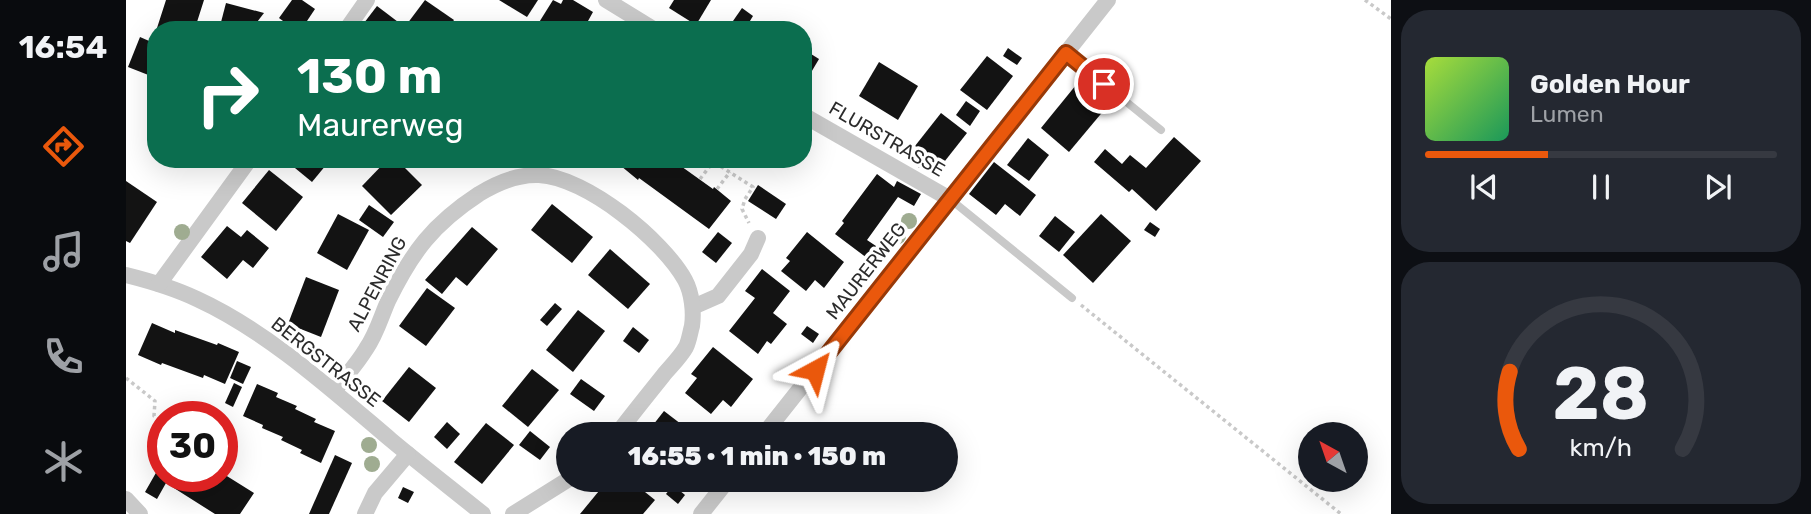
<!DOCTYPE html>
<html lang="en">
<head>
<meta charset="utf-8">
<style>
	body { margin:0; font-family:Rubik,sans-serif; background:#242831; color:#f1f3f6; height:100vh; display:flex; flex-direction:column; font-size:26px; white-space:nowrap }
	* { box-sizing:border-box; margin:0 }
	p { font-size:23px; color:#9ea1a6 }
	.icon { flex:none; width:38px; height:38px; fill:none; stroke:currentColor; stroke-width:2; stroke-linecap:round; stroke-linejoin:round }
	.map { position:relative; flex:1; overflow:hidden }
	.drawer { display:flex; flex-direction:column; gap:10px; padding:10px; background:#0d0f14; width:420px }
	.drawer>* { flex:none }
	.banner { position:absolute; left:21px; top:21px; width:665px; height:147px; border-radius:28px; box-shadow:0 7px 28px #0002; background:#0b6e4f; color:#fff; overflow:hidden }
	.needle { width:46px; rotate:320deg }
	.tools { position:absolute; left:1172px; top:422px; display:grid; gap:14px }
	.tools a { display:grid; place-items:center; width:70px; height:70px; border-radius:50%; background:#171b24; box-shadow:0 7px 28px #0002; font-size:35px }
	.speed { position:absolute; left:21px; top:401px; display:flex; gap:14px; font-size:35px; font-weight:700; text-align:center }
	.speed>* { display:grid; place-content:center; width:91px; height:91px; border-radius:50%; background:#171b24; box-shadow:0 7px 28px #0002; line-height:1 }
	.speed .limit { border:10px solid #d22; background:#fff; color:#111 }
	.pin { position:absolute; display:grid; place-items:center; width:60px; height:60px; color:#fff; margin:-30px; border:4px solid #fff; border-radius:50%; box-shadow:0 2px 7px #0007 }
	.me { position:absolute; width:77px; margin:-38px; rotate:38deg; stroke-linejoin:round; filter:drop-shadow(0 0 5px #0008) }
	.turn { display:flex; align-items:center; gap:24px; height:147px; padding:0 35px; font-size:32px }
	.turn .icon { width:91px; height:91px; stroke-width:2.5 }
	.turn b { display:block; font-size:49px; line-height:60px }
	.drawer .tile { flex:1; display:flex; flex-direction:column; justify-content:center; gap:10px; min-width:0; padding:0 24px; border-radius:28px; background:#242831 }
	.drawer .dial { align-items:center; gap:0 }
	.dial svg { height:182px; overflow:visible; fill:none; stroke:#363941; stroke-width:7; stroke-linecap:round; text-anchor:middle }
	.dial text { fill:#f1f3f6; stroke:none }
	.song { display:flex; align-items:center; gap:21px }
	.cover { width:84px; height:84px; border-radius:10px; background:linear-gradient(135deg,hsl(80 70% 55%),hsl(150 70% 35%)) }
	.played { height:7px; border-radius:4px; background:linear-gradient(90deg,#ea580c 35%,#363941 35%) }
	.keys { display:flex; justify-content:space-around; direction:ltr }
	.trip { position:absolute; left:430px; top:422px; width:402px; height:70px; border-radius:35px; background:#171b24; box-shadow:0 7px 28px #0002; font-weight:800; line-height:70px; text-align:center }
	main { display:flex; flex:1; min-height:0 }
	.dock { display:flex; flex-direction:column; width:126px; justify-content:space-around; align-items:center; background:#090b0e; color:#9ea1a6 }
	.dock .icon { width:49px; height:49px }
	.dock .selected { color:#ea580c }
	.dock b { font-size:32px; color:#f1f3f6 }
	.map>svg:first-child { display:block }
</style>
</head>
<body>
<main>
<nav class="dock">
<b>16:54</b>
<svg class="icon selected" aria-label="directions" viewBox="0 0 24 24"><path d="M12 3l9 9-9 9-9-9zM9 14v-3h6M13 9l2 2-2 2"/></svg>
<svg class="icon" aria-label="music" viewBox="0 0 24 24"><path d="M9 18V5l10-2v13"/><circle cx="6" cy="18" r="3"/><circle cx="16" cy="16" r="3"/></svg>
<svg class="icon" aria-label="phone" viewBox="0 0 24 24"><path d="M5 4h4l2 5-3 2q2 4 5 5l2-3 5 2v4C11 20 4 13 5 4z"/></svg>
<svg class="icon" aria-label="climate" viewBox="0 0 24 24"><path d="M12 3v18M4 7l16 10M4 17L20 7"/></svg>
</nav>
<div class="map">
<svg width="1265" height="514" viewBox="0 0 1265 514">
	<rect width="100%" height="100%" fill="#fff"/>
	<g fill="#131313">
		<polygon points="40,0 78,0 71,22 92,30 36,30 31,28"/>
		<polygon points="166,0 176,0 189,9 175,30 169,30 153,18"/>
		<polygon points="299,0 328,20 321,30 289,30 281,24"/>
		<polygon points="373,0 412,0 401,17"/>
		<polygon points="427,0 435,4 437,0 447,0 467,12 457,30 421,30 412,24"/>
		<polygon points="548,0 585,0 570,25 543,8"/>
		<polygon points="100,3 138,13 125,30 106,30 94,26"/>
		<polygon points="251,6 280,28 279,30 246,30 238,23"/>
		<polygon points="616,8 627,16 619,29 607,21"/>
		<polygon points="14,37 30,44 30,78 2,67"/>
		<polygon points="882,48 896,58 891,65 877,56"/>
		<polygon points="677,49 693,59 677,86"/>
		<polygon points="861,56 887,76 861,110 834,90"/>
		<polygon points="753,62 792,86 772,120 733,96"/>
		<polygon points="950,85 979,109 943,152 915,128"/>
		<polygon points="840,101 854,111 844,126 830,115"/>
		<polygon points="815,113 841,133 815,166 789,146"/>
		<polygon points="1048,137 1075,161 1030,211 1006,189 1003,192 968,162 979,149 996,164 1004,155 1020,168"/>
		<polygon points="902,138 923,155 903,181 881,165"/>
		<polygon points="794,158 808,166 804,173 790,166"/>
		<polygon points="158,159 205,159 186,182"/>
		<polygon points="262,159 270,159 296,185 265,215 236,186"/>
		<polygon points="483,159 545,159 587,189 588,187 605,201 583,229 513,178 512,180 495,166 494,168"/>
		<polygon points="868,162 910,195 894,216 879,204 870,215 843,194"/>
		<polygon points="143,170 177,197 150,231 116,203"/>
		<polygon points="751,174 768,187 771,181 795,194 788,206 772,197 741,240 750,246 741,258 709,234 718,223 716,221"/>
		<polygon points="0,181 31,202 4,243 0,241"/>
		<polygon points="632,185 660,204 650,219 622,201"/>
		<polygon points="426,204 467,237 446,263 405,230"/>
		<polygon points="243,205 268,222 257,237 233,220"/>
		<polygon points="212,214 243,230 221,270 191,253"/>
		<polygon points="975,214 1005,241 967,283 937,255"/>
		<polygon points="929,216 949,232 933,252 913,236"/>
		<polygon points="1024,222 1034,229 1029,237 1018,230"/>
		<polygon points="101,226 115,237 121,230 143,248 127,268 117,260 101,279 75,257"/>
		<polygon points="346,227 372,249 341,286 330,277 316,294 299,280"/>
		<polygon points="592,232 606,243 590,263 576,252"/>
		<polygon points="681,232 718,262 698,288 689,280 680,291 655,271 664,261 660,258"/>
		<polygon points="484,249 524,284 502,309 462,275"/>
		<polygon points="636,269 664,291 647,313 661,324 645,344 641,341 632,354 603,331 629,298 619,291"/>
		<polygon points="180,277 213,290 195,337 162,324"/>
		<polygon points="301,288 329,308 300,346 273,326"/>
		<polygon points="429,303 436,309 421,326 414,320"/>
		<polygon points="452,310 479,331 447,372 420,350"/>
		<polygon points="26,323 49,333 49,330 91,345 92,343 113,352 99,384 78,375 77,378 36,363 35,365 12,355"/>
		<polygon points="681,326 693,334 687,343 675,334"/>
		<polygon points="507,327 523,340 513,353 497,341"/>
		<polygon points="587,347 627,379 605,407 597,400 585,414 559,393 571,378 565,374"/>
		<polygon points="111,361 125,367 117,384 104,378"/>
		<polygon points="283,367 310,388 283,422 256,401"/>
		<polygon points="406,369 433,390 402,427 376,406"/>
		<polygon points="455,379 479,396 468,411 444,394"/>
		<polygon points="108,383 116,387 107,407 99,403"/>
		<polygon points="131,384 152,393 150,397 171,406 169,409 190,419 188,422 209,431 195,463 174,453 176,450 155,440 157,437 136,428 137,425 117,416"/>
		<polygon points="538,411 568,434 520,434"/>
		<polygon points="321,422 334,434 321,449 308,437"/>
		<polygon points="360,423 388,445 356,484 328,462"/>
		<polygon points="404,431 424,447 414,460 393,445"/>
		<polygon points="209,455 226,463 203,514 183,514"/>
		<polygon points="31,471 37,476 96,476 96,473 128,493 114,514 89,514 40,483 31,499 19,492"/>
		<polygon points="482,480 504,480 529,500 517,514 454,514"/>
		<polygon points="547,485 559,495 552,504 540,494"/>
		<polygon points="277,487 288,492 282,503 272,498"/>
	</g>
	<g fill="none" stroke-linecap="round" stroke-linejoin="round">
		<g stroke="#c9c9c9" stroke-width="3.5" stroke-dasharray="3.5 3.5" stroke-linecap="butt">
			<polyline points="1239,0 1265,19"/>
			<polyline points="583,159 627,187 619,199 616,209 623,223"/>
			<polyline points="557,167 562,159"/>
			<polyline points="574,179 587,162"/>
			<polyline points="591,189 604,172"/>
			<polyline points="955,305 1215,514"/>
			<polyline points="0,378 29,401 28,416 37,422"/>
			<polyline points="96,461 101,465 98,474"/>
		</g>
		<g stroke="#c9c9c9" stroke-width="8">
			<polyline points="940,53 1035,130"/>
			<polyline points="824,199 946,298"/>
		</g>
		<g stroke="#c9c9c9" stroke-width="16">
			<polyline points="480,0 529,30"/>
			<polyline points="220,30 241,0"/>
			<polyline points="677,115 824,199"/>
			<path d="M0,275C24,281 48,288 71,299C141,331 206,390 265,440C295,465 326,489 357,514"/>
			<polyline points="33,284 124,159"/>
			<polyline points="567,307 592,296 625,254 632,238"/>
			<path d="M208,391C219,377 231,364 240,349C250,335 255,317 262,301C286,252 307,224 353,194C371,183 392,174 413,175C460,177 537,240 559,280C566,293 568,312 566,326C564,333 563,341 560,347C555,356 547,364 540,372C524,392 507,413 491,434"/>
			<polyline points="638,434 982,0"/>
			<polyline points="0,499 14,514"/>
			<polyline points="239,514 249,493 282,454"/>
			<polyline points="387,514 443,479"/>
			<polyline points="575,514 602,480"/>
		</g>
	</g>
	<g fill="#9fac91">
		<circle cx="783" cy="221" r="8"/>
		<circle cx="56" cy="232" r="8"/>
		<circle cx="772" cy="236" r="8"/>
		<circle cx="243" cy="445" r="8"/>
		<circle cx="246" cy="464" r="8"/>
	</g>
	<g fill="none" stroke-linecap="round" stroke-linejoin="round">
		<defs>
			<polyline id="route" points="689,370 940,53 978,84"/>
		</defs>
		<use href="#route" stroke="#983908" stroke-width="18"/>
		<use href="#route" stroke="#ea580c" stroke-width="12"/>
	</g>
	<g text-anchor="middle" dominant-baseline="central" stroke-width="7" stroke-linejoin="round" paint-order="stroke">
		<g font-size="19" fill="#2c2c2c" stroke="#fff">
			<text transform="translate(761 139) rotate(30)">FLURSTRASSE</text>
			<text transform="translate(740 271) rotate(-52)">MAURERWEG</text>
			<text transform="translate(251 284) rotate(-62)">ALPENRING</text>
			<text transform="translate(200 362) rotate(38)">BERGSTRASSE</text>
		</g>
	</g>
</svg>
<div class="tools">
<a><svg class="needle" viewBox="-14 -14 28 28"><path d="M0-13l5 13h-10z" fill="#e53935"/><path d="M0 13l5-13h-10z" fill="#9ea1a6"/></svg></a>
</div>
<div class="speed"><div class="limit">30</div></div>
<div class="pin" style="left:978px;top:84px;background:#d93025"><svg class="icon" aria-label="arrive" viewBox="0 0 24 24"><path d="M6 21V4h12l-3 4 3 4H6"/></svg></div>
<svg class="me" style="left:689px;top:370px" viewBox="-20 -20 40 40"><path d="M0-17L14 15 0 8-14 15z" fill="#ea580c" stroke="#fff" stroke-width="4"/></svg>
<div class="trip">16:55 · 1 min · 150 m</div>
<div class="banner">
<div class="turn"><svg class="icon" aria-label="right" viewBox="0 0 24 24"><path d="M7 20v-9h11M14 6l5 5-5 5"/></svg><div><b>130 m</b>Maurerweg</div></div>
</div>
</div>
<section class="drawer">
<div class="tile">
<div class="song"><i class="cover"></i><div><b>Golden Hour</b><p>Lumen</p></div></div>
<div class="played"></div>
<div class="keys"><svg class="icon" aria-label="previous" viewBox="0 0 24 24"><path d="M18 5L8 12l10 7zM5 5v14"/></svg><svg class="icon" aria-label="pause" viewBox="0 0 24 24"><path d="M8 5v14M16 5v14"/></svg><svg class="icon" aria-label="next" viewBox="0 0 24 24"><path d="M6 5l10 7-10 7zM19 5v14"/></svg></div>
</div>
<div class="tile dial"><svg viewBox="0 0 100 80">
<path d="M14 69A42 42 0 1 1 86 69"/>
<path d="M14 69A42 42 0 0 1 10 35" stroke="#ea580c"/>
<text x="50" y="56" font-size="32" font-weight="700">28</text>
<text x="50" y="72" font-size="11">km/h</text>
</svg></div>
</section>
</main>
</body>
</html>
